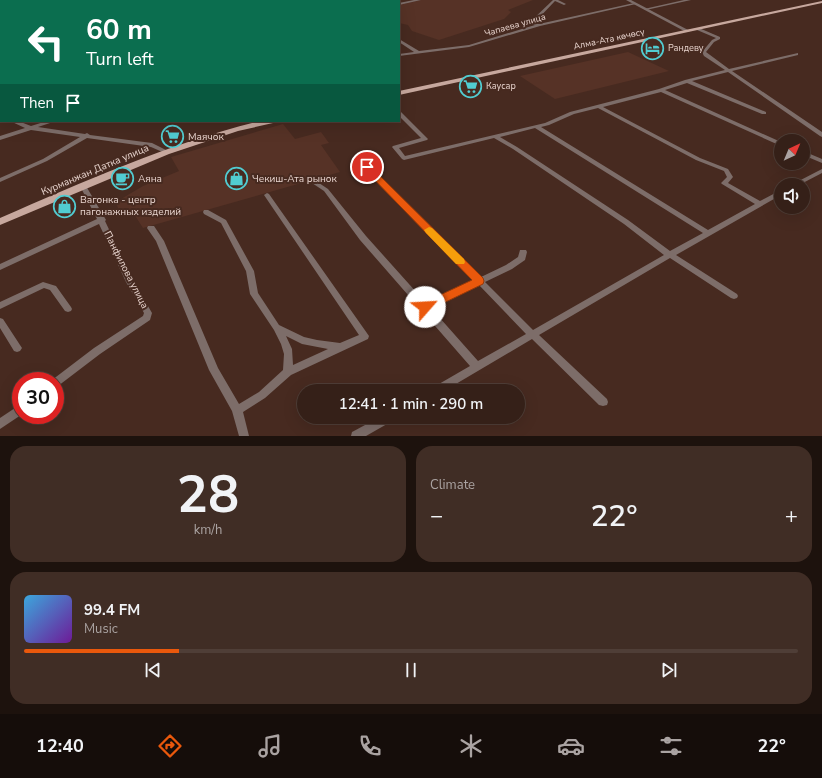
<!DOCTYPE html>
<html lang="en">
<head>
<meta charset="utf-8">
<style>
	body { margin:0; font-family:"Nunito Sans",sans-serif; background:#402d25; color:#f1f3f6; height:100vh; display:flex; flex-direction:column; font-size:15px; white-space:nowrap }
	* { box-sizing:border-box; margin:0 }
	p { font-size:13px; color:#aaa3a2 }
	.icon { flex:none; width:22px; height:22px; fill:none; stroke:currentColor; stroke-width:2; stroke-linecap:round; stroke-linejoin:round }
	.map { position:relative; height:436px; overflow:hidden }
	.details { display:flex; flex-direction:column; gap:10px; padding:10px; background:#1d120d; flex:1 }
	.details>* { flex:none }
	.hud { position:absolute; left:0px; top:0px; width:400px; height:122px; box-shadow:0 4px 16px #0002,0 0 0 1px #4f3e37; background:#0b6e4f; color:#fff; overflow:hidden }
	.needle { width:26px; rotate:44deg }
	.buttons { position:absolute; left:774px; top:134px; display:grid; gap:8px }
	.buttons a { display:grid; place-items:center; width:36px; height:36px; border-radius:50%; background:#352018; box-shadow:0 4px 16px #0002,0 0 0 1px #4f3e37; font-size:20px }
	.speed { position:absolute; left:12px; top:372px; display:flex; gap:8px; font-size:20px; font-weight:700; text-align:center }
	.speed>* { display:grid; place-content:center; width:52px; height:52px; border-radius:50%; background:#352018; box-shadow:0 4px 16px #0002,0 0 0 1px #4f3e37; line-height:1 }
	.speed .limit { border:6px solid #d22; background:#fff; color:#111 }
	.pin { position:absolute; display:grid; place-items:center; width:34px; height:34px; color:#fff; margin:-17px; border:2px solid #fff; border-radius:50%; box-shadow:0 1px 4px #0007 }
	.me { position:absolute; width:44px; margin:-22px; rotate:64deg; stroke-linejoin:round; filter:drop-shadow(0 0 3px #0008) }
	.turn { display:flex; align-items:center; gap:14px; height:84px; padding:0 20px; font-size:18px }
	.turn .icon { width:52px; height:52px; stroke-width:2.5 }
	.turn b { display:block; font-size:28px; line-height:34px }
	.then { display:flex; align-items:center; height:38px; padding:0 20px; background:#0003; gap:8px; font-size:15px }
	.big { font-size:30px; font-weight:600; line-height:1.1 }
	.details .card { flex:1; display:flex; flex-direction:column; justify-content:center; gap:6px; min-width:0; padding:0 14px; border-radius:16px; background:#402d25 }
	.details .dial { align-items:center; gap:0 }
	.dial b { font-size:52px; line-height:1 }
	.song { display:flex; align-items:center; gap:12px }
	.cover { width:48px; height:48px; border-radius:6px; background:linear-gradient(135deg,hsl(200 70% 55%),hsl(280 70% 35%)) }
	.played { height:4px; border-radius:2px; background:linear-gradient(90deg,#ea580c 20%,#4f3e37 20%) }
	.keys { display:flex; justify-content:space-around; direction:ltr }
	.heat { display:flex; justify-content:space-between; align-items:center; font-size:22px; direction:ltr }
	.details .tiles { flex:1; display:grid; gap:10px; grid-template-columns:1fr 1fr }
	.card:last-child { grid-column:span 2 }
	.trip { position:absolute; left:297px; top:384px; width:228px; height:40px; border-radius:20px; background:#352018; box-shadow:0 4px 16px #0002,0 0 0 1px #4f3e37; font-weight:600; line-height:40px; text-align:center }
	.tab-bar { display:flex; height:64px; justify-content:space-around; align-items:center; background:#150d0a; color:#aaa3a2 }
	.tab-bar .icon { width:28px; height:28px }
	.tab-bar .selected { color:#ea580c }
	.tab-bar b { font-size:18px; color:#f1f3f6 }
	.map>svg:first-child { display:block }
</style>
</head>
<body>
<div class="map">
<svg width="822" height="436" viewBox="0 0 822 436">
	<rect width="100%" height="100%" fill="#472a20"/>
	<g fill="#563226">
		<polygon points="142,0 291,0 293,1 139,1"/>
		<polygon points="421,0 533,0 508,10 511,12 504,19 439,40 412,31 408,25 399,23 399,5"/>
		<polygon points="628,52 669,71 555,99 520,76"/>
		<polygon points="283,124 295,139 321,132 329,143 321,145 340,172 143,228 134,214 121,217 116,202 143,186 179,171 171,157"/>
	</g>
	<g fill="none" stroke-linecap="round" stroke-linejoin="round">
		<g fill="#7d6d69" fill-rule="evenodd">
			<polygon points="57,0 61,0 62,1 58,1"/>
			<polygon points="311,0 316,0 310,1"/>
			<polygon points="414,0 421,0 399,5 399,3"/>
			<polygon points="553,0 558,0 566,4 564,5 555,1 534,23 539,24 634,3 636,4 540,26 469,47 399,56 399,54 414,52 399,42 399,39 419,51 469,45 535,25 529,23"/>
			<polygon points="684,0 691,0 646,10 644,9"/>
			<path d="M697,28H699L720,37V39L714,42L706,52L729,69L798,53V55L732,71L822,132V137L820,136L728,72L692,81L766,112V114H762L687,83L665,90L781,142V146L661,92L603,107L700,158L728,169L733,177L728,183L760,201L781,190V195L676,255L737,294L738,296L737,298L734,299L731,298L670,258L539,335L607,399L608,402L607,405L603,406L599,405L532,339L444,391H430L432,388L470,366L360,240L324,191L312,183L311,182L312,181H316L328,189L366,236L426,303L474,280L365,168L364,167L365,166H369L481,277L506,265L518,257L520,250H526L527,252L525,260L512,269L485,282L533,330L664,255L624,224L513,149L494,138L404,160L402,159L392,147L393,146L421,138L399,116V111L401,112L428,139L427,140L399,148L405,156L545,123L570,112L659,89L685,80L725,70L704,56L702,52L712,40L716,38L697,30ZM598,108L696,160L724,171L727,177L721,183L722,184L755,204L708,230L541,127L549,125L574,114ZM535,128L703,233L670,251L628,220L517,147L500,137ZM479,285L526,334L478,361L431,308Z"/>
			<rect x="0" y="37" width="1" height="2"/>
			<rect x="0" y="48" width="1" height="3"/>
			<rect x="0" y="66" width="1" height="2"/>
			<rect x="0" y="96" width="1" height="4"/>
			<polygon points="0,112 1,113 1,117 0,116"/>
			<polygon points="10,121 18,121 31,126 47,121 56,121 38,127 85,134 87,133 90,135 152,143 170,152 167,154 151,147 87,138 47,161 0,182 0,178 43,159 80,137 31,130 0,140 0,136 25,128"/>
			<polygon points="803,151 822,159 822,163 803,155"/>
			<polygon points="822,169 822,173 799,185 791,185"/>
			<polygon points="83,184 86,186 106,220 105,221 134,282 152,313 150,320 100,354 58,386 55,387 55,381 51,381 52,380 94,348 143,316 144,313 126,282 99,224 0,270 0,264 97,219 80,186"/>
			<path d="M267,193L269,194L369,336L368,339L291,375L265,398L243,412L249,436H239L232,411L209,370L156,241L147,228L148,226H154L164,241L218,368L239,404L259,392L283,370L284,354L281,344L274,330L250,294L246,271L221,223L204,214L203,212L204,210H208L226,220L254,271L258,293L279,325L304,337L317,340L340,343L359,335L264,195ZM286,336L302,344L328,349L293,365L292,349Z"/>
			<polygon points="43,282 56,286 71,307 72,309 71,311 68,312 65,311 50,290 44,288 0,309 0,302"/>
			<polygon points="0,318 3,319 20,345 22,348 20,351 17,352 14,351 0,328"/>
			<polygon points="21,404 21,415 0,429 0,418"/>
			<polygon points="380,417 395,417 394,420 366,436 351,436 352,432"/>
		</g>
		<polygon fill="#7d6d69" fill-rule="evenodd" points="626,0 631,0 690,31 686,32"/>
		<g fill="#c7a89e" fill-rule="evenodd">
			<polygon points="822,1 822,3 399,95 399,91"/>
			<path d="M260,121H274L273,123L238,131L169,154L0,225V218C85,181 170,143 260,121Z"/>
		</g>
	</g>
	<polygon fill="#ea580c" stroke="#983908" points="367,165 370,166 483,278 484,281 483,284 429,310 421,310 420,307 421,304 472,280 364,169 363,167"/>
	<polygon fill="#f59e0b" points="429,227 432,228 464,259 465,262 464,264 456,264 426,233 424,230"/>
	<defs>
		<symbol id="hotel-ring" viewBox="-11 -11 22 22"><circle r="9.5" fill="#472a20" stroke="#51ccd1" stroke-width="1.5"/><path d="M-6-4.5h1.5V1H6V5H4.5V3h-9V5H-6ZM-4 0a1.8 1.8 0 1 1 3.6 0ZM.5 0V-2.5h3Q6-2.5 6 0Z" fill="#51ccd1"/></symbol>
		<symbol id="supermarket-ring" viewBox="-11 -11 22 22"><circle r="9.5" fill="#472a20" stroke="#51ccd1" stroke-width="1.5"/><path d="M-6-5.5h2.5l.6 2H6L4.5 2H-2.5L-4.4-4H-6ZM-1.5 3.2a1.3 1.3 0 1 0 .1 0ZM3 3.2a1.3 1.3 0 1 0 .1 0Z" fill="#51ccd1"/></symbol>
		<symbol id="cafe-ring" viewBox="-11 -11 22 22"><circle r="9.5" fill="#472a20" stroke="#51ccd1" stroke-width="1.5"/><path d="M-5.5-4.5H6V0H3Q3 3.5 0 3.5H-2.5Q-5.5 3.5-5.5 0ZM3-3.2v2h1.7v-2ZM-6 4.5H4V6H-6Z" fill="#51ccd1"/></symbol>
		<symbol id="shop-ring" viewBox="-11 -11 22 22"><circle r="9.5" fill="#472a20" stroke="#51ccd1" stroke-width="1.5"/><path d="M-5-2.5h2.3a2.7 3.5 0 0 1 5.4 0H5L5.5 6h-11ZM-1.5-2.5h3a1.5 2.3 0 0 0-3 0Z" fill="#51ccd1"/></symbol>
	</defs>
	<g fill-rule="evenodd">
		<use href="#hotel-ring" x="640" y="36" width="25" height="25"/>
		<use href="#supermarket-ring" x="458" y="74" width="25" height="25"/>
		<use href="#supermarket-ring" x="160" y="124" width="25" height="25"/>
		<use href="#cafe-ring" x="110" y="166" width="25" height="25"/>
		<use href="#shop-ring" x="224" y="166" width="25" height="25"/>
		<use href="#shop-ring" x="52" y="194" width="25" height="25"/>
	</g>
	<g text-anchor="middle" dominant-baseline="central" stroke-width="4" stroke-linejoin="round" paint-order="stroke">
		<g font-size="9" fill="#e9d5cf" stroke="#472a20">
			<text transform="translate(515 25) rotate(-16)">Чапаева улица</text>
			<text transform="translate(609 39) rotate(-12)">Алма-Ата көчөсү</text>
		</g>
		<g font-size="9" fill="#e9d5cf" stroke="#472a20" text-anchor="start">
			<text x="668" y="48">Рандеву</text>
			<text x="486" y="86">Каусар</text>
		</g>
		<g font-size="10" fill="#e9d5cf" stroke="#472a20" text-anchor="start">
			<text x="188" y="137">Маячок</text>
			<text x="138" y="179">Аяна</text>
			<text x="252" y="179">Чекиш-Ата рынок</text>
			<text x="80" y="200">Вагонка - центр<tspan x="80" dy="12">пагонажных изделий</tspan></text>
		</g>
		<g font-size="10" fill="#e9d5cf" stroke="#472a20">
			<text transform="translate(95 170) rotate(-23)">Курманжан Датка улица</text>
			<text transform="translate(126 270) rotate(63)">Панфилова улица</text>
		</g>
	</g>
</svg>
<div class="buttons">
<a><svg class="needle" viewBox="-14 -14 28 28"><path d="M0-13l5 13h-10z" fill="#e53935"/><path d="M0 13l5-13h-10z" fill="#aaa3a2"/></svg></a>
<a><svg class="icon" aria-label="sound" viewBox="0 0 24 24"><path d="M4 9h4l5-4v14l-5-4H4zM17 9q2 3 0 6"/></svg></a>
</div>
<div class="speed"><div class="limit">30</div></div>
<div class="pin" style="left:367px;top:167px;background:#d93025"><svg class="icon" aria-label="arrive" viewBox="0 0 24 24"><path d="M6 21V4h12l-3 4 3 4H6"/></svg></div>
<svg class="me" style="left:425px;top:307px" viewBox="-20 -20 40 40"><circle r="19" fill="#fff"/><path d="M0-13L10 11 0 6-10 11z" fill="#ea580c"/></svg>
<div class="trip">12:41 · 1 min · 290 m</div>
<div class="hud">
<div class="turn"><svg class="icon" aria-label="left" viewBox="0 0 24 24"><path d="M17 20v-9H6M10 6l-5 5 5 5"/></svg><div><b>60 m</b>Turn left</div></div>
<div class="then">Then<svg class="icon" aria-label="arrive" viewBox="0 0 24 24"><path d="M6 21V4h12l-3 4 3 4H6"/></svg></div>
</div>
</div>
<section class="details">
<div class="tiles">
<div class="card dial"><b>28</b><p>km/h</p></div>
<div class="card"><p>Climate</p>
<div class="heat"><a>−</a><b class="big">22°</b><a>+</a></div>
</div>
<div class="card">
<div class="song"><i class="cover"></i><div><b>99.4 FM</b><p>Music</p></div></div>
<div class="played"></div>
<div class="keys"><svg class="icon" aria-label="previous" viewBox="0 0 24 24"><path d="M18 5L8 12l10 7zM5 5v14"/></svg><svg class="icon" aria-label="pause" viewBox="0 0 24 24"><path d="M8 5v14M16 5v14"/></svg><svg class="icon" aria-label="next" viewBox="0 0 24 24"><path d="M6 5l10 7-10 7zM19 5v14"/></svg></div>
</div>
</div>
</section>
<nav class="tab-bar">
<b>12:40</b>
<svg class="icon selected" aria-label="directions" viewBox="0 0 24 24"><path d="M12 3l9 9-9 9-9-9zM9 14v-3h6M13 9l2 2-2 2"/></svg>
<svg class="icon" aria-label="music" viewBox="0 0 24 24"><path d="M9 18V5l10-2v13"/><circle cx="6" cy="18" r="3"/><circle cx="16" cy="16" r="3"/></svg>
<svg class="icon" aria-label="phone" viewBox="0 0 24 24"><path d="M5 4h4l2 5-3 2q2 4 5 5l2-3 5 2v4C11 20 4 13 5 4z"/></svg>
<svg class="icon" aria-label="climate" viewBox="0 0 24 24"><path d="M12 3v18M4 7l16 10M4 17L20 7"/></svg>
<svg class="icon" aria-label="car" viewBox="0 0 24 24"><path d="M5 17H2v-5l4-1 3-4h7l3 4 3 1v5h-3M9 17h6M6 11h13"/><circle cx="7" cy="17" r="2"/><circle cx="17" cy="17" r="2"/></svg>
<svg class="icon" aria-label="filters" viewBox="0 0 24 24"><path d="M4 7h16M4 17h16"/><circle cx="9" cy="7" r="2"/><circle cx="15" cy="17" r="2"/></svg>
<b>22°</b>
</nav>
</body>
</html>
